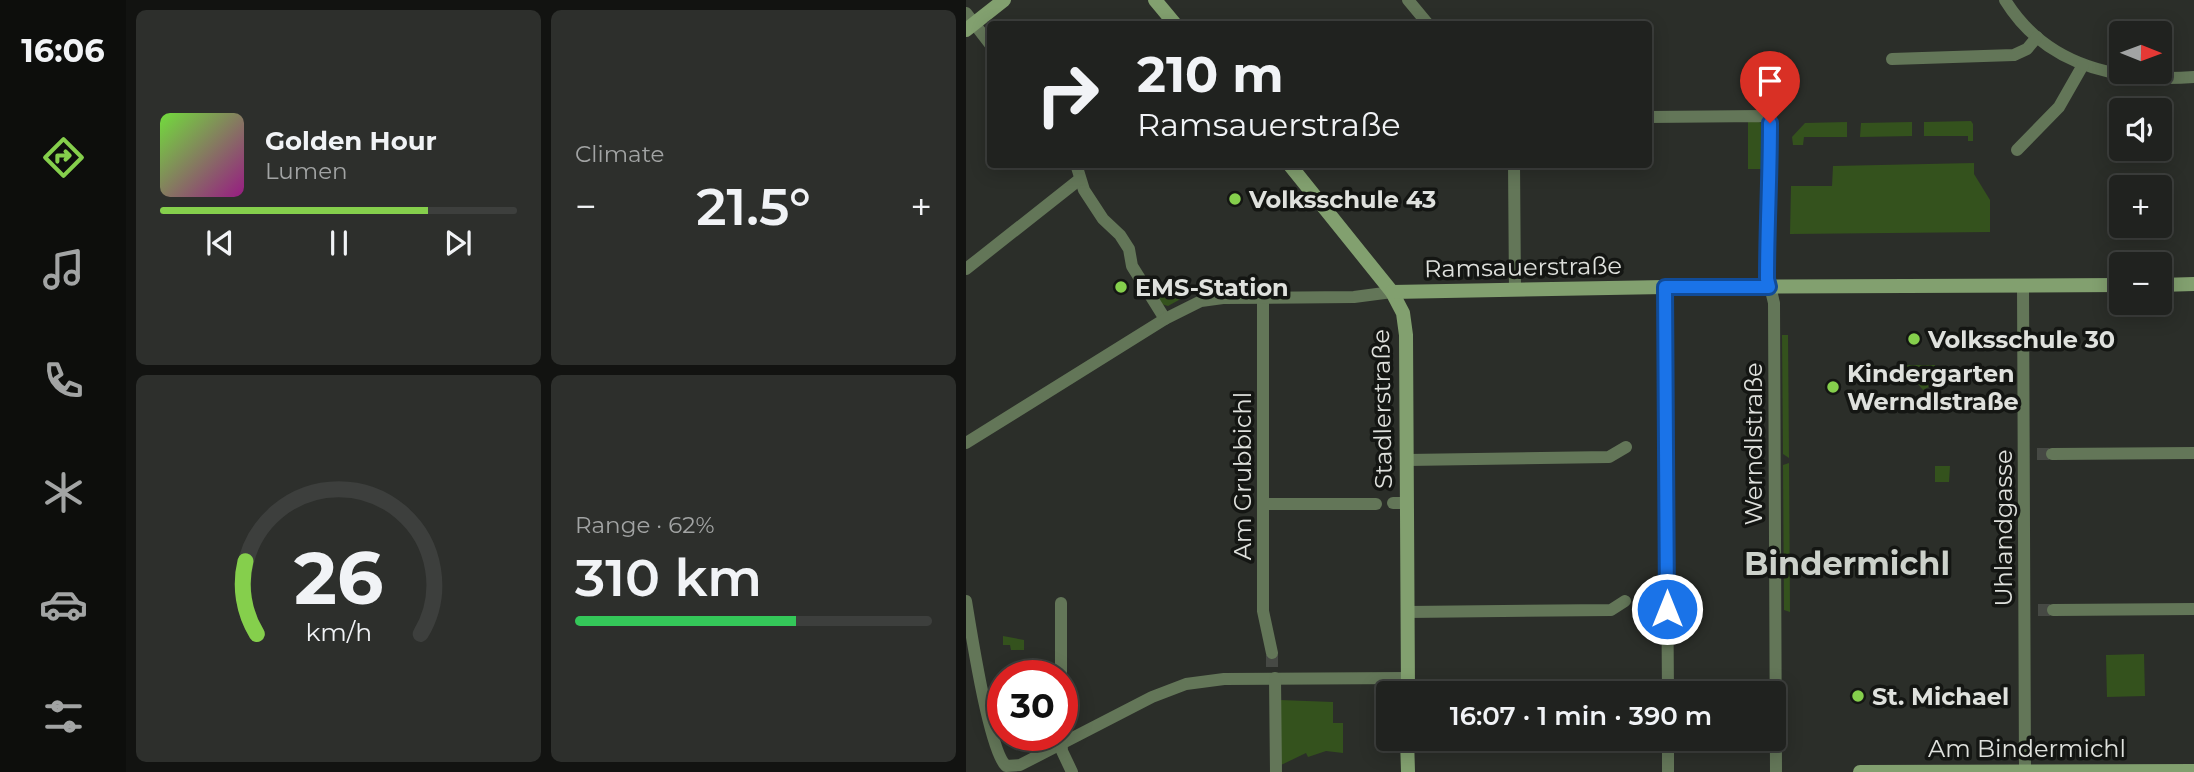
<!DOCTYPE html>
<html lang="en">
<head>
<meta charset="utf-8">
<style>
	body { margin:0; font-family:Montserrat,sans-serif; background:#2d2f2c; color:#f1f3f6; height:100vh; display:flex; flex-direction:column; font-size:26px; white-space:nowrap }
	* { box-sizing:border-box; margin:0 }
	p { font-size:23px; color:#a2a4a4 }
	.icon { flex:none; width:38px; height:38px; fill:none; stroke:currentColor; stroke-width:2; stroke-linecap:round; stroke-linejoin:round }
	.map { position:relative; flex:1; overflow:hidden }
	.drawer { display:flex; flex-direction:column; gap:10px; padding:10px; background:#121311; width:840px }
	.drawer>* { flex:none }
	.top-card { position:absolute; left:21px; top:21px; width:665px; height:147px; border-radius:7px; box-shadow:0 4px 18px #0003,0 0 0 2px #3d3f3d; background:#20221f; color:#f1f3f6; overflow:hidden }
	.needle { width:46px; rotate:91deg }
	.buttons { position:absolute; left:1143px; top:21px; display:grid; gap:14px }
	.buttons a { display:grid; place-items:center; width:63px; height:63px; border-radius:7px; background:#20221f; box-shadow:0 4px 18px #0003,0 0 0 2px #3d3f3d; font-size:35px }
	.speed { position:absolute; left:21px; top:660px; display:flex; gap:14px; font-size:35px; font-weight:700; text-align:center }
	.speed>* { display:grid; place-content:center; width:91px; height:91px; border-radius:50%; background:#20221f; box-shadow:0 4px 18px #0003,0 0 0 2px #3d3f3d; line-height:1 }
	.speed .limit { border:10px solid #d22; background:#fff; color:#111 }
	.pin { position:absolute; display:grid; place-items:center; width:60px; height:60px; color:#fff; margin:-72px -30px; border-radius:50% 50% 50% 0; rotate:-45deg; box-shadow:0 0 7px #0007 }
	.pin .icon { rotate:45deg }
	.me { position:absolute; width:77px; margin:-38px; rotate:0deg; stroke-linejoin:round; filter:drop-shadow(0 0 5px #0008) }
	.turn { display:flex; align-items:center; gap:24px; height:147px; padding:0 35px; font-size:32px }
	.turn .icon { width:91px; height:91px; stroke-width:2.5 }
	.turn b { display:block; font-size:49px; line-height:60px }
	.big { font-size:52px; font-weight:600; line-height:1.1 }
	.drawer .tile { flex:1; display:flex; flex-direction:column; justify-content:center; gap:10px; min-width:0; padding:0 24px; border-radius:10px; background:#2d2f2c }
	.drawer .dial { align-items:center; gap:0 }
	.dial svg { height:182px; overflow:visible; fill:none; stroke:#3d3f3d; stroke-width:7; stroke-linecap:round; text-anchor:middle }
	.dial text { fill:#f1f3f6; stroke:none }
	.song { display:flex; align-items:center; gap:21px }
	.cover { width:84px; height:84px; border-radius:10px; background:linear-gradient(135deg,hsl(100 70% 55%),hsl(310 70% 35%)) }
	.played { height:7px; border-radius:4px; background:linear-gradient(90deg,#85cf4c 75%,#3d3f3d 75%) }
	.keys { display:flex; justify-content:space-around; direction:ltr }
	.heat { display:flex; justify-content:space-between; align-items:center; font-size:38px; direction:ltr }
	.charge { height:10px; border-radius:5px; background:linear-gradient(90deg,#34c759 62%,#3d3f3d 0) }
	.drawer .tiles { flex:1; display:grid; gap:10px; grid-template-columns:repeat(2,1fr) }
	.trip { position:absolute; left:410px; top:681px; width:410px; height:70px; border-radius:7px; background:#20221f; box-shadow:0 4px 18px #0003,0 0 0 2px #3d3f3d; font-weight:600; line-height:70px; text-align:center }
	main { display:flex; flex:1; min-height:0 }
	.tabs { display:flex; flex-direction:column; width:126px; justify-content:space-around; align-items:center; background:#0d0e0c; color:#a2a4a4 }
	.tabs .icon { width:49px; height:49px }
	.tabs .selected { color:#85cf4c }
	.tabs b { font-size:32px; color:#f1f3f6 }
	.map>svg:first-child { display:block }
</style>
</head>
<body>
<main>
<nav class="tabs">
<b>16:06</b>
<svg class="icon selected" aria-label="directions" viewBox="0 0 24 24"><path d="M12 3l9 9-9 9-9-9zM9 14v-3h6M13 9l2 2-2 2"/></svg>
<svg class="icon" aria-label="music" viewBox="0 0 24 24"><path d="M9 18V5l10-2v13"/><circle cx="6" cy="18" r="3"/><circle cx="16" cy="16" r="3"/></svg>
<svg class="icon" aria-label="phone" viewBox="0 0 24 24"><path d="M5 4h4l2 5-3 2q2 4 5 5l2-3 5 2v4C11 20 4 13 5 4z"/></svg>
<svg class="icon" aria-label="climate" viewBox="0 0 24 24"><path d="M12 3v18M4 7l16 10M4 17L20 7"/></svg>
<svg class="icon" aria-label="car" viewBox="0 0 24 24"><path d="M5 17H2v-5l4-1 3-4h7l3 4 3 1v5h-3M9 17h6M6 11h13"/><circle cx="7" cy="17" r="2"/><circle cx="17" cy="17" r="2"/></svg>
<svg class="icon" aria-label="filters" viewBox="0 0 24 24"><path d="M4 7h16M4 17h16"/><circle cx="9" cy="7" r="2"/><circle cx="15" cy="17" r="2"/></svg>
</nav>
<section class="drawer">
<div class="tiles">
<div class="tile">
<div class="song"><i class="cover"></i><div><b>Golden Hour</b><p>Lumen</p></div></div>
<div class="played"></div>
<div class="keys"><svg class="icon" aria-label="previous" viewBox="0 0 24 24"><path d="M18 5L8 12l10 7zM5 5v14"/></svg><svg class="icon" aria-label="pause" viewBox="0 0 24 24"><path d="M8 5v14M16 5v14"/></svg><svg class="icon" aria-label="next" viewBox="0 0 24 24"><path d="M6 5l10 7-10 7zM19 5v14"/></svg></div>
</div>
<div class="tile"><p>Climate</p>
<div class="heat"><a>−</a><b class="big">21.5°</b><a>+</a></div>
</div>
<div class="tile dial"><svg viewBox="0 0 100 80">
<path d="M14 69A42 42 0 1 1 86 69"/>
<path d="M14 69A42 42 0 0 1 9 37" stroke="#85cf4c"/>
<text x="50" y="56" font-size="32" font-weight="700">26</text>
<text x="50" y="72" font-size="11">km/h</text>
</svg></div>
<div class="tile"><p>Range · 62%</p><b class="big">310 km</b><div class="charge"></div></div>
</div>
</section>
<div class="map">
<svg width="1228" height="772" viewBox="0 0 1228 772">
	<rect width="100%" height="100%" fill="#2b2e29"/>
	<g fill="#34521d">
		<polygon points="1005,121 1007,124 1007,141 1002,141 1002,136 958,136 958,122"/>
		<polygon points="782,122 793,122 800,127 800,169 782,169"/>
		<polygon points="881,122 881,137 838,137 837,145 827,145 826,137 839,123"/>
		<polygon points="946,122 946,136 894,137 895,123"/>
		<polygon points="1008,163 1008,174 1024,200 1024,232 824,234 825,186 866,186 867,166"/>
		<polygon points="187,279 204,289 230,287 231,290 202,306 195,304 190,297 192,288"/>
		<polygon points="816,335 822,335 823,458 817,454"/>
		<polygon points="936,365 969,365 970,383 957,390"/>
		<polygon points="823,463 824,612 818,610 817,465"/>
		<polygon points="969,466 984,466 983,482 969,482"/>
		<polygon points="37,636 58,640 58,650 45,650 44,645 37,645"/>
		<polygon points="1178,654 1179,696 1141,697 1140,655"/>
		<polygon points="314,700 367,702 367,723 377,723 377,753 360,751 342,757 340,753 313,766"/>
	</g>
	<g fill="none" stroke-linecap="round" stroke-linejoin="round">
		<g stroke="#464944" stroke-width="12" stroke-dasharray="12 6" stroke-linecap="butt">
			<polyline points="1071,454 1086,454"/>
			<polyline points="1072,610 1087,610"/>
			<polyline points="306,667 306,653"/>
		</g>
		<g stroke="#637658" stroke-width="12">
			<polyline points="442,0 462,24"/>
			<path d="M1039,0C1081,68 1154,82 1228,77"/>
			<polyline points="0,13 24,44"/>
			<polyline points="926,59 1048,55 1061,49 1071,37"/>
			<path d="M682,117L797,116L803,118C808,148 803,181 801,211C799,241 800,273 808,303L810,772"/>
			<polyline points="1051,150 1093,107 1117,65"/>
			<polyline points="110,164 118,190 137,219 154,235 163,249 166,266 199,319"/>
			<polyline points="548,164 549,290"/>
			<polyline points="0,269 114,179"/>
			<polyline points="1057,286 1059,771"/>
			<polyline points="699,287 702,693"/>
			<polyline points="297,297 297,611 306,653"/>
			<polyline points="0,443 199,319 235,301 257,298 388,297 426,292"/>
			<polyline points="1086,454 1228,453"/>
			<polyline points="441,460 643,457 660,447"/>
			<polyline points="427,503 441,503"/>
			<polyline points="297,504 410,504"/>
			<path d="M0,601C5,631 23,750 40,766L54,765L186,697L220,684L258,679L442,678"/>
			<polyline points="95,603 95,676"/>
			<polyline points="1087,610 1228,609"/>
			<polyline points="441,612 645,610 659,601"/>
			<polyline points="309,678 310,772"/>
			<polyline points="95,736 96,751 106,772"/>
			<polyline points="702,738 702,772"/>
		</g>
		<g stroke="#82a06f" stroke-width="14">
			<polyline points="189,0 209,24"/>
			<polyline points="0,30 38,0"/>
			<polyline points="323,164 426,292 437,313 440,335 442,693"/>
			<polyline points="1194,285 1228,284"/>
			<polyline points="426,292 699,287 1155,285"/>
			<polyline points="441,738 442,772"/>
			<polyline points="894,772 1228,771"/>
		</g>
	</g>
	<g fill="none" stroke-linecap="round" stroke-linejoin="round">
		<defs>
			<path id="route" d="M701,609L699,287H803L801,279C801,227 804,176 804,123"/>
		</defs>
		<use href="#route" stroke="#114b97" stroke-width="18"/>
		<use href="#route" stroke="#1a73e8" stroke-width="12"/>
	</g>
	<g fill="#85cf4c" stroke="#141613" stroke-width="2.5">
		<circle cx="269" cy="199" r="7"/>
		<circle cx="155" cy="287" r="7"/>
		<circle cx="948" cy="339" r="7"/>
		<circle cx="867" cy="387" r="7"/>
		<circle cx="892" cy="696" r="7"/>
	</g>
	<g text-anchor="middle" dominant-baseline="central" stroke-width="7" stroke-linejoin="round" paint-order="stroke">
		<g font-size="24" font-weight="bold" fill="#dfe1dd" stroke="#141613" text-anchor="start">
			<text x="283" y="199">Volksschule 43</text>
			<text x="169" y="287">EMS-Station</text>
			<text x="962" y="339">Volksschule 30</text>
			<text x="881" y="373">Kindergarten<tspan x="881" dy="28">Werndlstraße</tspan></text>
			<text x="906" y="696">St. Michael</text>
		</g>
		<g font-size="24" fill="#dfe1dd" stroke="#141613">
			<text transform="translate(557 267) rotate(-1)">Ramsauerstraße</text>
			<text transform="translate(416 409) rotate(-91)">Stadlerstraße</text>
			<text transform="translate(787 444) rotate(-90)">Werndlstraße</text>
			<text transform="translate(276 476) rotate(-90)">Am Grubbichl</text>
			<text transform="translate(1037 528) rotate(-90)">Uhlandgasse</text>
			<text x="1061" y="748">Am Bindermichl</text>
		</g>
		<g font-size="32" font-weight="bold" fill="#ccd1ca" stroke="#141613">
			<text x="881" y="563">Bindermichl</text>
		</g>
	</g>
</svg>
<div class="buttons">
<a><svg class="needle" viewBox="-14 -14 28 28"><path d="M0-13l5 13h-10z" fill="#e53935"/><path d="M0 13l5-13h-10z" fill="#a2a4a4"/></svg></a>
<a><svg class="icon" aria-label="sound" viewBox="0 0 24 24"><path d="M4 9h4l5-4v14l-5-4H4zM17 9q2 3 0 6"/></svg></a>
<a>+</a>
<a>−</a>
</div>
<div class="speed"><div class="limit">30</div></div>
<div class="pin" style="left:804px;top:123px;background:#d93025"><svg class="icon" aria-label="arrive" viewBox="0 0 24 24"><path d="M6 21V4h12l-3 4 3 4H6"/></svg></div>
<svg class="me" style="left:701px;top:609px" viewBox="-20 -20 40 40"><circle r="17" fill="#1a73e8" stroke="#fff" stroke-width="3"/><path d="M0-11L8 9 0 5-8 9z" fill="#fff"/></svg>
<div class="trip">16:07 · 1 min · 390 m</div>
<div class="top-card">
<div class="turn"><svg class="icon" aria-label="right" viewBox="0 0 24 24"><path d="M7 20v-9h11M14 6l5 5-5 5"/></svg><div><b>210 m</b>Ramsauerstraße</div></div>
</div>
</div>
</main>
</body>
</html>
